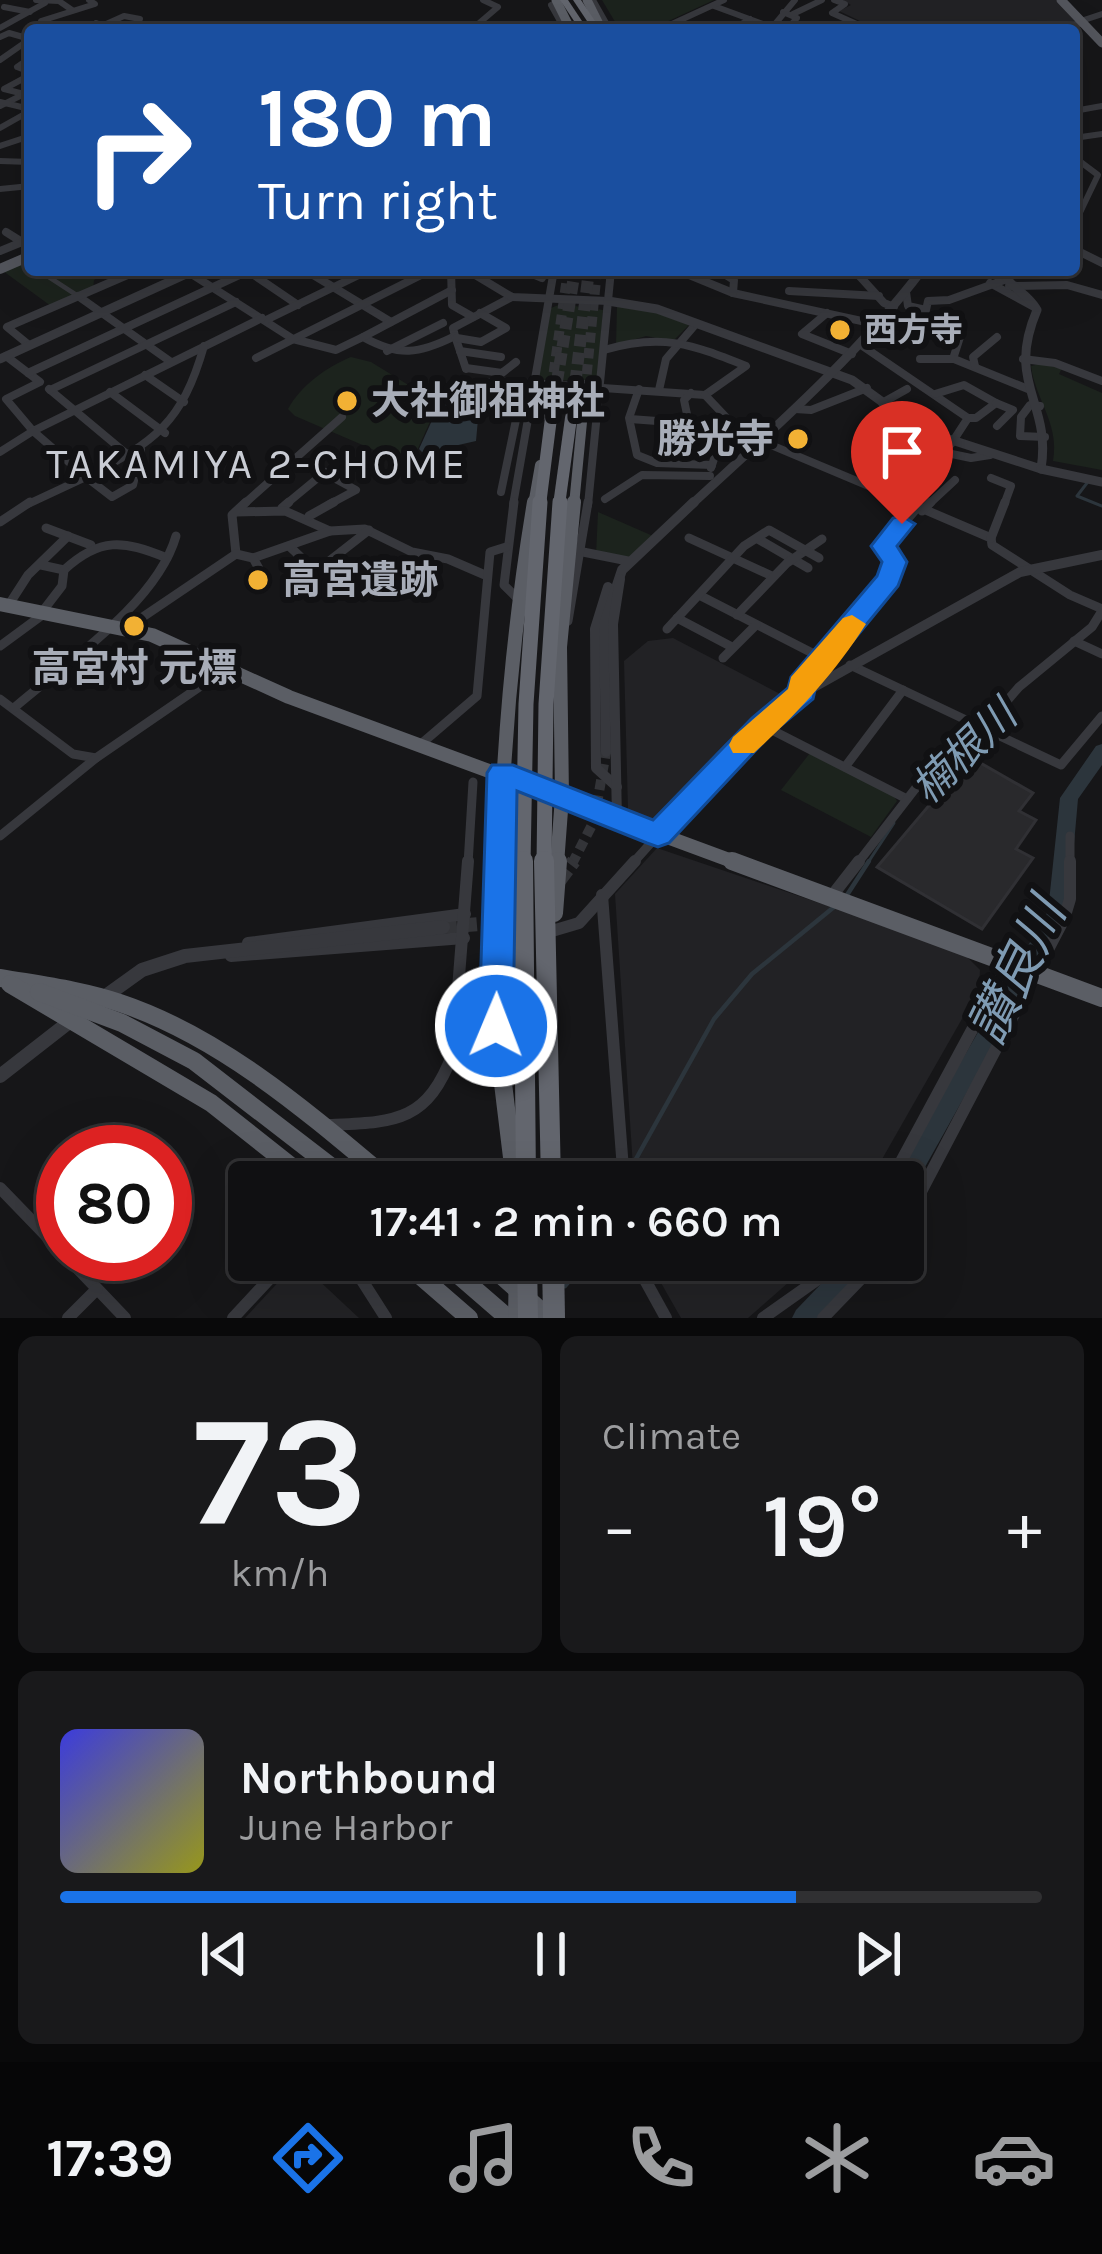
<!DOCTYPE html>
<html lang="en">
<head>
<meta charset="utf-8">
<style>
	body { margin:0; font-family:Karla,"Noto Sans JP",sans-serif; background:#19191b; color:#f1f3f6; height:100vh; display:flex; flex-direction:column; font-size:45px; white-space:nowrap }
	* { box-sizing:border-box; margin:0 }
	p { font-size:39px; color:#9c9d9f }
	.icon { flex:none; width:66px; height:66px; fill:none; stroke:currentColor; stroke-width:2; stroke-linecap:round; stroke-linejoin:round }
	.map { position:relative; height:1318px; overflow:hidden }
	.details { display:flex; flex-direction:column; gap:18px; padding:18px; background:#09090a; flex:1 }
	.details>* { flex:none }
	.top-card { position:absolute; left:24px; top:24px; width:1056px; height:252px; border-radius:12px; box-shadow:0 12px 48px #0002,0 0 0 3px #303032; background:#1a4fa0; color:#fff; overflow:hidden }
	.speed { position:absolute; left:36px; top:1125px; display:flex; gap:24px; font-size:60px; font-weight:700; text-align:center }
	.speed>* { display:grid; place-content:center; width:156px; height:156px; border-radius:50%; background:#101012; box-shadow:0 12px 48px #0002,0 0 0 3px #303032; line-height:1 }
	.speed .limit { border:18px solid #d22; background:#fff; color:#111 }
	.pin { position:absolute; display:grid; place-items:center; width:102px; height:102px; color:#fff; margin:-123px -51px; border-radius:50% 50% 50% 0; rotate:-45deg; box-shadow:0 0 12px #0007 }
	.pin .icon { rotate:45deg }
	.me { position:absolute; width:132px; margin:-66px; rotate:1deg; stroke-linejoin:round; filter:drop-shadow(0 0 9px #0008) }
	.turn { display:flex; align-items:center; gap:42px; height:252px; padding:0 36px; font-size:54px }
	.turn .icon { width:156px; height:156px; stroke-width:2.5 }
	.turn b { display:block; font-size:84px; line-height:102px }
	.big { font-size:90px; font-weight:600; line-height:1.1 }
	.details .card { flex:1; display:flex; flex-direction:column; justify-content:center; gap:18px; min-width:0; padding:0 42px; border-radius:18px; background:#19191b }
	.details .dial { align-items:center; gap:0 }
	.dial b { font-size:156px; line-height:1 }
	.song { display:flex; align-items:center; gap:36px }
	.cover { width:144px; height:144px; border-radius:18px; background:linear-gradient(135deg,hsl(240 70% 55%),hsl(60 70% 35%)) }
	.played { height:12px; border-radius:6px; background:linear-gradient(90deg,#1a73e8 75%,#303032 75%) }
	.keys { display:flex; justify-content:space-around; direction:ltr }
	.heat { display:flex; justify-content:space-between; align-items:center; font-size:66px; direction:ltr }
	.details .tiles { flex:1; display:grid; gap:18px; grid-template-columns:1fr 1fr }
	.card:last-child { grid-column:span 2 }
	.trip { position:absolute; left:228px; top:1161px; width:696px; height:120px; border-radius:12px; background:#101012; box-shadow:0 12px 48px #0002,0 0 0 3px #303032; font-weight:600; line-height:120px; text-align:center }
	.menu { display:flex; height:192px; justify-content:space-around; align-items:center; background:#060607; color:#9c9d9f }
	.menu .icon { width:84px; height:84px }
	.menu .selected { color:#1a73e8 }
	.menu b { font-size:54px; color:#f1f3f6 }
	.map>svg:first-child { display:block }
</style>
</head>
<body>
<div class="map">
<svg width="1102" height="1318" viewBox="0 0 1102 1318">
	<rect width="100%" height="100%" fill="#161618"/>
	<g fill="#222225">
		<polygon points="842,0 1058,0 1076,22 998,30 879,30 839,11 851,5"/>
		<polygon points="673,638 782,695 656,825 633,816 628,809 624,661 648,641"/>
		<polygon points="657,848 961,951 980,970 979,989 869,1182 634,1182 615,894"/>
		<polygon points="648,1260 814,1260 748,1318 681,1318"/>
		<polygon points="298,1261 359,1318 245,1318"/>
	</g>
	<g fill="#1c231d">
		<polygon points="602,0 714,0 649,30 620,30"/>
		<polygon points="30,260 30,270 109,270 94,280 93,289 51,306 3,271"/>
		<polygon points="561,304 603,310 598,381 538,380 551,308"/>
		<polygon points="617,306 657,313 689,325 673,341 646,336 616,345"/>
		<path d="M351,357L371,362L431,399L433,415L416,453L388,456L295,416L288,409C300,386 328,366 351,357Z"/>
		<path d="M1039,364L1062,368L1059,374L1102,393V470L1053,461C1060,424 1035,399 1031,366Z"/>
		<polygon points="598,512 653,536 628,561 596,555"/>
		<polygon points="810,753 893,795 897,801 871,837 781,790"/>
	</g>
	<polygon fill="#2c353c" points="447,391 479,408 476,441 423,453 419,449 434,416 436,398"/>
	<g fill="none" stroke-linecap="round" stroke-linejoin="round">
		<g stroke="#2c353c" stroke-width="3">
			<polyline points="1087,483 1077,496 1102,506"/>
			<polyline points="867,864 894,823"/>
		</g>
		<g stroke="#2c353c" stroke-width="4.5">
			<polyline points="847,895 869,861"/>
			<polyline points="627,1175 714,1019 752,974 834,907"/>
			<polyline points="565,1286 587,1260"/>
		</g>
		<g fill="#2c353c" fill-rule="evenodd">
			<polygon points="1102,744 1102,765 1078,799 1068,912 911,1192 903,1195 903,1182 893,1182 895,1176 1048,911 1060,798 1096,746"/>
			<polygon points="844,1260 872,1260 868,1268 821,1318 792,1318 796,1310"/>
		</g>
	</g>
	<polygon fill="#29292c" stroke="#303034" stroke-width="3" points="970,757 1033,793 1019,811 1036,820 1016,849 1033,858 982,929 877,867"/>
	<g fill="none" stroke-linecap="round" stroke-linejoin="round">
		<polyline stroke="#333438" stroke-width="10" stroke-dasharray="10 6" stroke-linecap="butt" points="572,864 594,821 606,752"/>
		<g stroke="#333438" stroke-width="14" stroke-dasharray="14 6" stroke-linecap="butt">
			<polyline points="559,881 574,861"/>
			<polyline points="443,927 491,923 525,907"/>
		</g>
		<g stroke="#333438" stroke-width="10" stroke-dasharray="10 6" stroke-linecap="butt">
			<polyline points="547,420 568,270"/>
			<polyline points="582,422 597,270"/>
		</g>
		<g stroke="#333438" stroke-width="12" stroke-dasharray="12 6" stroke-linecap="butt">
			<polyline points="551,418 575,270"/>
			<polyline points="571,418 589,270"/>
		</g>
		<polyline stroke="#37383d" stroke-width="4.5" points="38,270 78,296"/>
		<g stroke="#37383d" stroke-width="6">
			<polyline points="36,0 59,1 72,10"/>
			<polyline points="593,0 610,30"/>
			<polyline points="834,0 845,4 832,13 870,30"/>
			<polyline points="558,2 551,5 565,30"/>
			<polyline points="714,6 771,27"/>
			<polyline points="4,7 30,12"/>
			<polyline points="783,12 797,18 786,30"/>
			<polyline points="793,14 822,0"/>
			<polyline points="1078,22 1102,14"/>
			<polyline points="96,23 113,30"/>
			<polyline points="104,25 124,16 140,19 132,30"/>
			<polyline points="0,28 45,3"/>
			<polyline points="65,30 41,21 95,4 89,0"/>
			<polyline points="659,30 724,0"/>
			<polyline points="731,30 750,19"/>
			<polyline points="770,30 795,0"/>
			<polyline points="1012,30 1079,24"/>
			<polyline points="0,37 9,33 30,39"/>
			<polyline points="30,58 17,67 30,72"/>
			<polyline points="0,60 30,39"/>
			<polyline points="24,94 4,89 30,75"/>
			<polyline points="0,106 30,91"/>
			<polyline points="0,128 30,111"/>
			<polyline points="1074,138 1102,134"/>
			<polyline points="0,146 30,136"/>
			<polyline points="1074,157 1098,175 1075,223"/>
			<polyline points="0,161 30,162"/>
			<polyline points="0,189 30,186"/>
		</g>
		<g stroke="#37383d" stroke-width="8">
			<polyline points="1074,226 1077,220"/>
			<polyline points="6,232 30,247"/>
			<polyline points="1074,249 1102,263"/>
			<polyline points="0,251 22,242"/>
			<path d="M185,270L293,339L336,350L363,337C399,357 419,354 455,336L453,328L512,297"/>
			<polyline points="305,270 391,322"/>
			<polyline points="451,270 452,305 473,317"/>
			<polyline points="467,270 512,297 608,301"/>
			<polyline points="523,270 542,278"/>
			<polyline points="677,270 733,293 880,325"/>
			<polyline points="718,270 734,280 733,293"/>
			<polyline points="854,270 884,303 894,307"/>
			<polyline points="248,271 298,305"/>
			<polyline points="990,283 1036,308"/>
			<polyline points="1009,286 1067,285 1102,295"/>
			<polyline points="789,291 879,296"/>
			<polyline points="906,292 908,306 926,310 928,301 949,300 1007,279"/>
			<polyline points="78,296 171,362"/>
			<polyline points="827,313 802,334 852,354"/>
			<polyline points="266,320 369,270"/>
			<polyline points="951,322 947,335 960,337 953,359"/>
			<polyline points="455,336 466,369"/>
			<polyline points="363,337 452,290"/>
			<polyline points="457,338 481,342 506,328 480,313"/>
			<polyline points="29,345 7,327 139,270"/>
			<polyline points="861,345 968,418 951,444"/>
			<polyline points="387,351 443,323"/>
			<polyline points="460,351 501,357"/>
			<polyline points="6,356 40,382 6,399 33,431 262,318"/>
			<polyline points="256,358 431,270"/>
			<polyline points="920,359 954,359 1028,389"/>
			<polyline points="1023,359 1055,363 1102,381"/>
			<polyline points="975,366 973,357 997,337"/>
			<polyline points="466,368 502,373 516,362"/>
			<polyline points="28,373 250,270"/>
			<polyline points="145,375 184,402"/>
			<polyline points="49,389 128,455"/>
			<polyline points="639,389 629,418 637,455 657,463 712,465"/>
			<polyline points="50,390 236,302"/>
			<polyline points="659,390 666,359 695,325"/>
			<polyline points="110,392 165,433"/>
			<path d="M427,392L499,381L705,395L746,366C691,344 662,333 604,350"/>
			<polyline points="935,394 964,385 996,403 976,418 968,418"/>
			<polyline points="705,395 740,432 914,505"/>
			<polyline points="882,403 907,389"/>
			<polyline points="996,403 1013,410 997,426"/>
			<polyline points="1040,406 1030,405 1021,417 1020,436 1045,437"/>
			<polyline points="795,409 811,410 867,388"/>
			<polyline points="630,419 684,423 688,419 684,400 691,393"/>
			<polyline points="894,442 971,458 990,455"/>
			<path d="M0,452L33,431L86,477C155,442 182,423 204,346"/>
			<polyline points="308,464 356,490 328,505"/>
			<polyline points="711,468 716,453 740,432"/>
			<polyline points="991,478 1011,486 1004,505"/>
			<polyline points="501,492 523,386"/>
			<polyline points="605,499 642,475 710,476"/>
			<polyline points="26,505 86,477 112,497 133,485 141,450"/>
			<polyline points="243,505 342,417"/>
			<polyline points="285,505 325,472"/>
			<polyline points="513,505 554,270"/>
			<polyline points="588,505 611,270"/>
			<polyline points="928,505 955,480"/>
		</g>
		<g stroke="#37383d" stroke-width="9">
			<polyline points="514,502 504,585 518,599"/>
			<polyline points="907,502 991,538 992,545 1070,595 1102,609"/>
			<polyline points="282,508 289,502"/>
			<polyline points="922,511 931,502"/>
			<polyline points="236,512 285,511 330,531"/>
			<polyline points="309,516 334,502"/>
			<polyline points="0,522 30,502"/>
			<polyline points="46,528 91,545"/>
			<polyline points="689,538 772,576"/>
			<polyline points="991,538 1005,502"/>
			<polyline points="758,539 808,568"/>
			<polyline points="289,546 306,562 352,569"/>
			<polyline points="583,552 628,561"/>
			<polyline points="236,554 232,515 246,502"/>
			<polyline points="253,558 330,531 365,529 412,552 448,559 485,575"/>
			<polyline points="328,562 369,530"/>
			<path d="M41,565L64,570C100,537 123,540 167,558"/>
			<polyline points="699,595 822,658"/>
			<polyline points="8,606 28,575 68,536"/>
			<polyline points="42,612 62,586 64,570"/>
			<polyline points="737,615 787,563 822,539"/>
			<polyline points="677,618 732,647"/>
			<polyline points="568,621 588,502"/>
			<polyline points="125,629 236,554 253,558 262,574 250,579"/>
			<polyline points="667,629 744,546 769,530 819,558"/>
			<polyline points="1074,641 1102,654"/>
			<polyline points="0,646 45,613"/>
			<polyline points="723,658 756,625"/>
			<polyline points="850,665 1061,765 1102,716"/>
			<polyline points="803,692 801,684 889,579 894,562 884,546 917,508"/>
			<polyline points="0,699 73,754 96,758"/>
			<path d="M14,708C66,663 157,603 176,536"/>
			<polyline points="762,725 907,799"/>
			<polyline points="421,744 477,696 490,552 506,547"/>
			<polyline points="845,767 903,690"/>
			<polyline points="0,836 96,758 227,668"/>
			<polyline points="1070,836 1070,864"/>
			<polyline points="468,864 473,782"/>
			<polyline points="632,864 658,835"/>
			<polyline points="857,864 915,789 969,745 1019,687 1092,627 1102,611"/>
		</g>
		<g stroke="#37383d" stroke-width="12">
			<polyline points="602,895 624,1182"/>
			<polyline points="831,897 859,861"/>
			<polyline points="552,931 579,923 635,861"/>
			<polyline points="248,943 465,914"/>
			<polyline points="231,956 464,938"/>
			<path d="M329,1125C395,1122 427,1123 453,1053L468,861"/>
			<polyline points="890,1182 1007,965"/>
			<polyline points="0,1188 63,1253"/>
			<polyline points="903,1226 1064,919 1070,899 1070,861"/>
			<polyline points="64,1254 125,1318"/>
			<polyline points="349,1260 386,1318"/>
			<polyline points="634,1260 666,1318"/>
			<polyline points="68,1318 97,1289"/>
			<polyline points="233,1318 287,1260"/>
			<polyline points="763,1318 845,1260"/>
			<polyline points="823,1318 879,1260"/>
		</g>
		<g stroke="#37383d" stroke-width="6">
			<polyline points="471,30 498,7 483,0"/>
			<polyline points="0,102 30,109"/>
			<polyline points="1074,111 1102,106"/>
		</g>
		<g stroke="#37383d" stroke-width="9">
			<path d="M608,301L657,309L852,380L921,430L1041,469C1052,401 1005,385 1037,310C1027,292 1010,289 1002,270"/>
			<polyline points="0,359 195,270"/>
			<polyline points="1041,469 1102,482"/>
			<path d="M691,505C772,430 855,358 922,270"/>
		</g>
		<g stroke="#37383d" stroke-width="10">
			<polyline points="608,587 595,629 596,768 617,787"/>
			<polyline points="606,752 604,624 622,570 694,502"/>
			<polyline points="617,819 613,624 620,579"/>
			<polyline points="658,835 789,701 1020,572 1102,555"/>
		</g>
		<g stroke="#37383d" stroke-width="14">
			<polyline points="103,998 142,970 185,956 443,927"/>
			<polyline points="0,1076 73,1019"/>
		</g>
		<polyline stroke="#53555c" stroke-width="9" points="1061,0 1102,43"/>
		<polyline stroke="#53555c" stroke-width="10" points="0,269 30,256"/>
		<g stroke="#5b5e65" stroke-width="9">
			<polyline points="556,0 571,30"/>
			<polyline points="587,0 602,30"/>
		</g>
		<g stroke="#5b5e65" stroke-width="10">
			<polyline points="533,505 540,465"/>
			<polyline points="574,505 582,422"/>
		</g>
		<g stroke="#5b5e65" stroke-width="14">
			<polyline points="0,604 152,635 289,697 740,864"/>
			<path d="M500,864C503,742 514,622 534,502"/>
			<polyline points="557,864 562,797 560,647 574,502"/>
		</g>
		<g stroke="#5b5e65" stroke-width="18">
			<polyline points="500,861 496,1026 515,1182"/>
			<polyline points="732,861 1102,998"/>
			<polyline points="554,913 558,861"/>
			<path d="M1,978C41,985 81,990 120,1003C222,1037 310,1114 391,1182"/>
			<polyline points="10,984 211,1103 311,1182"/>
			<polyline points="39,992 122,1023 194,1061 351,1182"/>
			<polyline points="402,1260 469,1318"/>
			<polyline points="441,1260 508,1318"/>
			<polyline points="484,1260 549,1318"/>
			<polyline points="517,1318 518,1260"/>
		</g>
		<g fill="#63666e" fill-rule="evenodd">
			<polygon points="560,0 568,0 588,30 580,30"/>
			<polygon points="573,0 581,0 601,30 593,30"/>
			<polygon points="542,1260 564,1260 565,1318 543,1318"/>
		</g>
		<g stroke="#63666e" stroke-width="12">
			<polyline points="540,505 551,418"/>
			<polyline points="559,505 571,418"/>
		</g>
		<g stroke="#63666e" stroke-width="15">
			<polyline points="523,864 526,704 540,502"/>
			<polyline points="544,864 546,704 560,502"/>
		</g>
		<g stroke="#63666e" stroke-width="20">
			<polyline points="523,861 526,1182"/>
			<polyline points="544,861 551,1182"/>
			<polyline points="527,1260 528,1318"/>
		</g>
	</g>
	<polygon fill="#1a73e8" stroke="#114b97" stroke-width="3" points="902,516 915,524 897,546 907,562 898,586 816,686 813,699 772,733 669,843 658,847 647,843 517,791 513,1026 508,1037 496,1041 484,1037 479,1026 487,773 492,765 513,765 653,820 752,718 788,688 791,677 877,576 882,562 871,546 893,518"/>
	<path fill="#f59e0b" d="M852,615L866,624C834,674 798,713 754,753H733L729,745L733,737L788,689L791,677L843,618Z"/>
	<g fill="#f2b134" stroke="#111113" stroke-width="4.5">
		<circle cx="840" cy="330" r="12"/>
		<circle cx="347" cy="401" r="12"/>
		<circle cx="798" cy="439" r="12"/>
		<circle cx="258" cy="580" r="12"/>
		<circle cx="134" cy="626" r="12"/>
	</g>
	<g text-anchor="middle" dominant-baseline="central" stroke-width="12" stroke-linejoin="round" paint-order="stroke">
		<g font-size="33" font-weight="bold" fill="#a8adb8" stroke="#111113" text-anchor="start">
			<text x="864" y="330">西方寺</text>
		</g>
		<g font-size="39" font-weight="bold" fill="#a8adb8" stroke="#111113" text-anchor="start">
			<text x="371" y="401">大社御祖神社</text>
			<text x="774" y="439" text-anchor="end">勝光寺</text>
			<text x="282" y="580">高宮遺跡</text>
			<text x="134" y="668" text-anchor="middle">高宮村 元標</text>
		</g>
		<g font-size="42" letter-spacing="3" fill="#c9ccd4" stroke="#111113">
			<text x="257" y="464">TAKAMIYA 2-CHOME</text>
		</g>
		<g font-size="42" font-style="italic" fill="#7f9bb3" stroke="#111113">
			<text transform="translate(964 752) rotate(-44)">楠根川</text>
		</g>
		<g font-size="51" font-style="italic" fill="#7f9bb3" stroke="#111113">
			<text transform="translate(1017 971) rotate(-64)">讃良川</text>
		</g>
	</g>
</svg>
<div class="speed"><div class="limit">80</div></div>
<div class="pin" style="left:902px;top:524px;background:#d93025"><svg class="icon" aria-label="arrive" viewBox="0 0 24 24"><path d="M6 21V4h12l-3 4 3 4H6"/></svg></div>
<svg class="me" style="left:496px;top:1026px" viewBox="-20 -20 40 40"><circle r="17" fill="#1a73e8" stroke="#fff" stroke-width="3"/><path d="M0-11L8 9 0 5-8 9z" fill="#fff"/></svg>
<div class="trip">17:41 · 2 min · 660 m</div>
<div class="top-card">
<div class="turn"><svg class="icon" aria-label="right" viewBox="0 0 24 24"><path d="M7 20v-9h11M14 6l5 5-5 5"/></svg><div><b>180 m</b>Turn right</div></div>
</div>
</div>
<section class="details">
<div class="tiles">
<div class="card dial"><b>73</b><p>km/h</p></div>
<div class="card"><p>Climate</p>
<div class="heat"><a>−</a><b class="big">19°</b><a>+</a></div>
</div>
<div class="card">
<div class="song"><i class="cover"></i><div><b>Northbound</b><p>June Harbor</p></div></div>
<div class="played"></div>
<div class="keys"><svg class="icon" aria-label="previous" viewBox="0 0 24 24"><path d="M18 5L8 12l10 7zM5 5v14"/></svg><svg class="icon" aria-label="pause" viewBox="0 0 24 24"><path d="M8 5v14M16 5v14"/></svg><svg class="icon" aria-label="next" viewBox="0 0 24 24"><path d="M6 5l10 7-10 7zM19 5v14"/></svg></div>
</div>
</div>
</section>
<nav class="menu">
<b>17:39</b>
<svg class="icon selected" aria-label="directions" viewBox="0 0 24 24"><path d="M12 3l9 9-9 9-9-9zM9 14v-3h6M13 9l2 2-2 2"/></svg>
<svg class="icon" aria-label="music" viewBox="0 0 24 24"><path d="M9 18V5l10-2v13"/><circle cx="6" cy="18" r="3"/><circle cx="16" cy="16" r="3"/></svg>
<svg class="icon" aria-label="phone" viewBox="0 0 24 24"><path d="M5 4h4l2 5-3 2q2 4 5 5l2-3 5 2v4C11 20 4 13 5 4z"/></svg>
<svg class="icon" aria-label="climate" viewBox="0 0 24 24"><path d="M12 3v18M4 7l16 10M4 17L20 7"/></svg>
<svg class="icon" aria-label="car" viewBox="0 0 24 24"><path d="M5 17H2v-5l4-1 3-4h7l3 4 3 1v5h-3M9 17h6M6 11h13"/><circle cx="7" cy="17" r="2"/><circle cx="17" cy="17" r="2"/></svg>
</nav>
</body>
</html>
